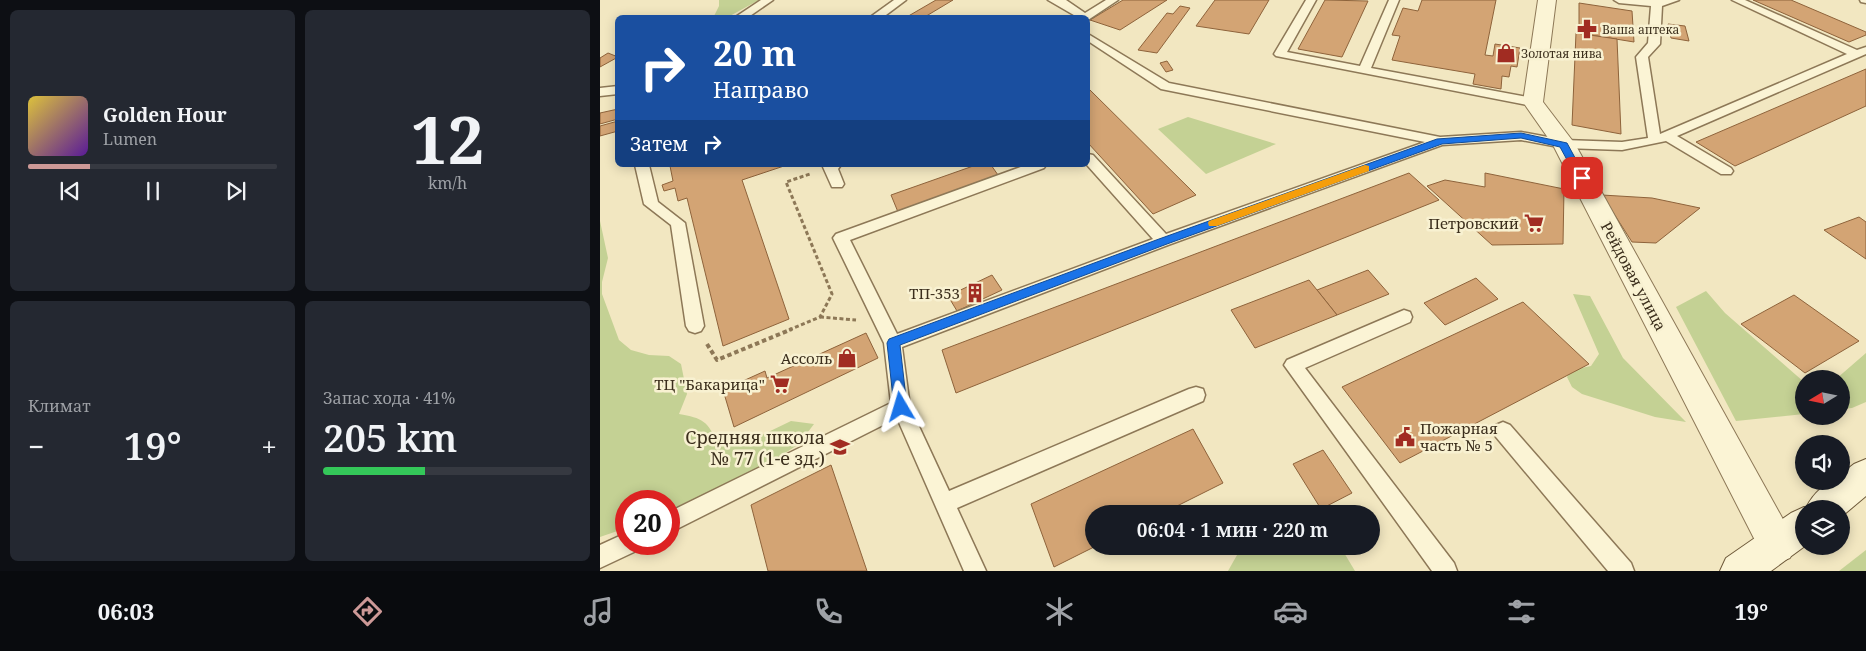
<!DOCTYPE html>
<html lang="ru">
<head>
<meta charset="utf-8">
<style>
	body { margin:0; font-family:"Noto Serif",serif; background:#242831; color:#f1f3f6; height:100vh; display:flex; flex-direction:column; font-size:19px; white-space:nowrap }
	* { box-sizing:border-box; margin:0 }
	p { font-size:16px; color:#9ea1a6 }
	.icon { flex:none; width:28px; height:28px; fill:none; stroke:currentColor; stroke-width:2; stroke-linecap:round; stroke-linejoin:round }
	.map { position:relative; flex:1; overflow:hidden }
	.details { display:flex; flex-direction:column; gap:10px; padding:10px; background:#0d0f14; width:600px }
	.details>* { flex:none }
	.top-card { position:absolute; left:15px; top:15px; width:475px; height:152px; border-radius:8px; box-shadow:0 2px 12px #0003; background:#1a4fa0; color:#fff; overflow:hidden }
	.needle { width:32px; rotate:260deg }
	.fabs { position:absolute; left:1195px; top:370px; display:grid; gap:10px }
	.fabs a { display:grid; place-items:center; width:55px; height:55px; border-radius:50%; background:#171b24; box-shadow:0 2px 12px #0003; font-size:25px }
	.speed { position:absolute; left:15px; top:490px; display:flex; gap:10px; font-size:25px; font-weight:700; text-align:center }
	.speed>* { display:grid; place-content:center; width:65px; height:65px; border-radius:50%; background:#171b24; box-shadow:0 2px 12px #0003; line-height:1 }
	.speed .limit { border:8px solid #d22; background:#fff; color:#111 }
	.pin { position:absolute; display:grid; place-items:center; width:42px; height:42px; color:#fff; margin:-21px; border-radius:10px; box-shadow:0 2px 8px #0006 }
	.me { position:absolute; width:55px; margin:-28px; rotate:353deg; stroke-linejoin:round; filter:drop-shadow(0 0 4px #0008) }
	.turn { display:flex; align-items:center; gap:18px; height:105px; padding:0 15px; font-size:22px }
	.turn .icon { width:65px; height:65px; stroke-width:2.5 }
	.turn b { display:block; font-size:35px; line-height:42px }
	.then { display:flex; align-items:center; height:48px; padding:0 15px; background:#0003; gap:10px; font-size:19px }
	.big { font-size:38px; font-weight:600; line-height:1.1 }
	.details .card { flex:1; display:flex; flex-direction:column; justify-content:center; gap:8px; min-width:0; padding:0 18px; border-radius:8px; background:#242831 }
	.details .dial { align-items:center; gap:0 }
	.dial b { font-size:65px; line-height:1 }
	.song { display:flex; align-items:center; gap:15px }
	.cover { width:60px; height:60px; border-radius:8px; background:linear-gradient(135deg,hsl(50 70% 55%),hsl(270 70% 35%)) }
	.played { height:5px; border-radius:2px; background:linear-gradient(90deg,#cd9997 25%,#363941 25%) }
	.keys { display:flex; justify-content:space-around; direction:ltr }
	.heat { display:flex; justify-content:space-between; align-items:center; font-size:28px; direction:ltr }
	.charge { height:8px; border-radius:4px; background:linear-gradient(90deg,#34c759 41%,#363941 0) }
	.details .tiles { flex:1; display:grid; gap:10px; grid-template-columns:repeat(2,1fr) }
	.trip { position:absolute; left:485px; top:505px; width:295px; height:50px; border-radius:25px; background:#171b24; box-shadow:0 2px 12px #0003; font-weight:600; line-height:50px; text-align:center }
	.dock { display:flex; height:80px; justify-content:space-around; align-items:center; background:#090b0e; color:#9ea1a6 }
	.dock .icon { width:35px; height:35px }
	.dock .active { color:#cd9997 }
	.dock b { font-size:22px; color:#f1f3f6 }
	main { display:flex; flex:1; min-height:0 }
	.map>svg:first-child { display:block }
</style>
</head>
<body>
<main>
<section class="details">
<div class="tiles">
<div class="card">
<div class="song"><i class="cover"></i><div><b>Golden Hour</b><p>Lumen</p></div></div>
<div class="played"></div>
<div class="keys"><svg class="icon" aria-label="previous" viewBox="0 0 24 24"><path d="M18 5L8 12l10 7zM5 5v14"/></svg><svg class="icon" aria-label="pause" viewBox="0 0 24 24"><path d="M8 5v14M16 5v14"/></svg><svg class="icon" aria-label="next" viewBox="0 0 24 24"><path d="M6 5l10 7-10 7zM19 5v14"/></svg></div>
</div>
<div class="card dial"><b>12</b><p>km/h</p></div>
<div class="card"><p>Климат</p>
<div class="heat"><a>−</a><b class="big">19°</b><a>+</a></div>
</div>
<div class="card"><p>Запас хода · 41%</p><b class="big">205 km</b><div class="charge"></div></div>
</div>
</section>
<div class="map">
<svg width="1266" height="571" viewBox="0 0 1266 571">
	<rect width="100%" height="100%" fill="#f2e7c1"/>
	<g fill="#c4d194">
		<polygon points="119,0 159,0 128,17 110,17 114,16 119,6"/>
		<polygon points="588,117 676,144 606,174 558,129"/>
		<path d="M0,221L8,258L2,282V294L19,340L31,350L49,355L69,356L81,364L87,394L79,414C102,418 109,421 117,444L139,446L191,421L214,424L199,444L157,471L69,510V501H26V528L0,537Z"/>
		<polygon points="1106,291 1125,313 1204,382 1204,414 1136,421 1076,307"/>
		<polygon points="973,294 990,296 1023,358 1086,422 1055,417 982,394 972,387 967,377 972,370 991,366 999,354"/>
		<polygon points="1266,353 1266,402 1252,408 1241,409 1241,379 1236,379"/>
		<polygon points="645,546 740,546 755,571 628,571 641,548"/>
		<polygon points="1266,550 1266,571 1239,571"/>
	</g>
	<g fill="#d3a474" stroke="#8e633b">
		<polygon points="336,0 353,0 323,18 305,18"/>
		<polygon points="523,0 567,0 520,30 490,20"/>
		<polygon points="615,0 669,0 649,34 596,26"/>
		<polygon points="725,0 768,1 742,57 698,49"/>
		<polygon points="822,0 896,0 885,55 893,56 895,44 920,48 917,67 911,66 909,77 902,76 901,89 873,84 875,74 792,60 800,36 792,35 803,8 818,11"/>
		<polygon points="1153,0 1191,0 1266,32 1266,35 1249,42"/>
		<polygon points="979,3 1032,11 1034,42 979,33"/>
		<polygon points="580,6 590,8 557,53 538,50 567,13 573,14"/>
		<polygon points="1068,24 1085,26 1089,41 1071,38"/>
		<polygon points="976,33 1017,39 1021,134 972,125"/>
		<polygon points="8,53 18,57 0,67 0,58"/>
		<polygon points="567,61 573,70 566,72 560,63"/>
		<polygon points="1266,69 1266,106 1135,166 1096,142"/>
		<polygon points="490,90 596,195 553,214 488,143 488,91"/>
		<polygon points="18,109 18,119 0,124 0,113"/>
		<polygon points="18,121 18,131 0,136 0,126"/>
		<polygon points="74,165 187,165 142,180 189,319 123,346 87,198 78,201 75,188 64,191 62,185 73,181 70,166"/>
		<polygon points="376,165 391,165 398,175 298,212 291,195"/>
		<polygon points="809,173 839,200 356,393 342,350"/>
		<polygon points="885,173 964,189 963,244 892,245 827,186 845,180 885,187"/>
		<polygon points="1002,195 1052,198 1100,208 1056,243 1032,242"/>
		<polygon points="1259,217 1266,222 1266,259 1224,230"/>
		<polygon points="768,270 789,294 737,315 717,290"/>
		<polygon points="392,275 402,290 357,311 348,296"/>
		<polygon points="876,278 898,299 845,325 824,303"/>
		<polygon points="709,280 737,315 655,348 631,310"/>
		<polygon points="1194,295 1259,341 1205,373 1141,324"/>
		<polygon points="923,302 989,364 800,463 742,387"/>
		<polygon points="266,333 278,358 134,427 123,390 165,371 167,378"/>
		<polygon points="593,429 623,483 561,514 494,514 494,546 496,546 454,567 431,504"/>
		<polygon points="723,450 752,493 721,509 693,464"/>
		<polygon points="231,465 267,571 168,571 151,505"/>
	</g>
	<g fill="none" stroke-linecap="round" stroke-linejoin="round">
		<defs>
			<g id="lane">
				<polygon points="161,0 173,0 147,18 134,18"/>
				<polygon points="294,0 306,0 282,18 269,18"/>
				<polygon points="448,0 466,0 485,13 506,0 518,0 488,20 488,18 479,18"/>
				<polygon points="706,0 716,0 687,52 760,66 789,0 799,0 771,68 933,98 939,102 933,106 676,56 674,54"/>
				<polygon points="1014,0 1079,0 1062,6 1060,44 1048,57 1060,134 1247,54 1132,0 1145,0 1257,50 1266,47 1266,54 1077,136 1131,168 1133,171 1131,174 1121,174 1066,141 1022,150 964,148 921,140 842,145 568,245 302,347 310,407 349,491 589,389 596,387 603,389 605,395 603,401 357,508 386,571 364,571 297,418 69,533 69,512 291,403 284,343 233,238 236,234 426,165 446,165 444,168 250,240 297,334 553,239 487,165 488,154 493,155 566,234 825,142 561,89 488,41 488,34 569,83 840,137 921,132 964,140 1022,142 1048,138 1036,57 1048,43 1051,6 1019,3"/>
				<polygon points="1260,0 1266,0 1266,3 1261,2"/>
				<polygon points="18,86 18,94 0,96 0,88"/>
				<polygon points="35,165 49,165 58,202 85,223 104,326 101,331 95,333 89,331 86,326 71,225 44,204"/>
				<polygon points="224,165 241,165 238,169 244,184 242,187 232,187 223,167"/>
				<polygon points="804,310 810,312 812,317 810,322 705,368 854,563 857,571 832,571 684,365 687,360"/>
				<polygon points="903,422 910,425 1031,563 1034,571 1008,571 896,437 893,431 896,425"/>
				<polygon points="26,533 26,544 37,544 34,552 0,568 0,545"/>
			</g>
			<polygon id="street" points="938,0 956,0 943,102 975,144 1190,532 1195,545 1190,558 1177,563 1164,558 953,145 923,102"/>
			<path id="secondary" d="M1266,459V496L1241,517V509H1204L1205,546L1171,571H1120L1126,558L1191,513L1204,507L1206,508C1213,494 1225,481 1241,481V474L1254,464Z"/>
		</defs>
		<use href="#lane" stroke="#8d7857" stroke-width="3"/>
		<use href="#street" stroke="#8d7857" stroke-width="2"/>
		<use href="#secondary" stroke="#6e593a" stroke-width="2"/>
		<g stroke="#8d7857" stroke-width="3" stroke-dasharray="4 2.5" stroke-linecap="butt">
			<polyline points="220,317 256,320"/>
			<polyline points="189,330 220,317 232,294 186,182 210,174"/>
		</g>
		<polyline stroke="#8d7857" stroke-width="4" stroke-dasharray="4.5 3" stroke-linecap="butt" points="107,344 117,360 192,329"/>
		<use href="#lane" fill="#fbf4d5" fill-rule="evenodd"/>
		<use href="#street" fill="#fbf4d5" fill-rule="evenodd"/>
		<use href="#secondary" fill="#fbf4d5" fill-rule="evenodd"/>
	</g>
	<polygon fill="#1a73e8" stroke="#114b97" points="921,133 967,143 986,178 985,180 978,180 960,147 921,138 842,144 567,244 300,345 307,407 306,411 296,411 294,407 287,343 289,339 559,239 837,139"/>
	<polygon fill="#f59e0b" points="765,165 769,166 769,171 617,226 609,226 608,223 609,221"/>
	<defs>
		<symbol id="pharmacy-bare" viewBox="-9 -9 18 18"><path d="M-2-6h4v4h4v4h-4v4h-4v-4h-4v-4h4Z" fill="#a12c22" stroke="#f8f1d1" stroke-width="2.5" paint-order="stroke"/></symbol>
		<symbol id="shop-bare" viewBox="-9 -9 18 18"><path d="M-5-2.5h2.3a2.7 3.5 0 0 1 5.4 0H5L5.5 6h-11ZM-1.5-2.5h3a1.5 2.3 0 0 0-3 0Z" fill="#a12c22" stroke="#f8f1d1" stroke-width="2.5" paint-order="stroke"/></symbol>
		<symbol id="supermarket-bare" viewBox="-9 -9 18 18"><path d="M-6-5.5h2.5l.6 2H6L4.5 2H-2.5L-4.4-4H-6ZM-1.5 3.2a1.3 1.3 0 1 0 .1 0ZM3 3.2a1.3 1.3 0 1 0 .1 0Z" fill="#a12c22" stroke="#f8f1d1" stroke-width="2.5" paint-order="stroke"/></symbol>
		<symbol id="building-bare" viewBox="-9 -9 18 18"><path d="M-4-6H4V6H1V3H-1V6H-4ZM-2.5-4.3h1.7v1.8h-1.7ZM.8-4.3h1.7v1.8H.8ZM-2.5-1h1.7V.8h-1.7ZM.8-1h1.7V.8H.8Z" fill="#a12c22" stroke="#f8f1d1" stroke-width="2.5" paint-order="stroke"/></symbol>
		<symbol id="civic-bare" viewBox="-9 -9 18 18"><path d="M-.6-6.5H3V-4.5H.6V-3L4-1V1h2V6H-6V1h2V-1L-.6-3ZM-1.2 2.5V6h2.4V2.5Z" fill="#a12c22" stroke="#f8f1d1" stroke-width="2.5" paint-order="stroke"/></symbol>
		<symbol id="school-bare" viewBox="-9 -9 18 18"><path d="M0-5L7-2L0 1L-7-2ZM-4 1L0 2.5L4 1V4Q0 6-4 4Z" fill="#a12c22" stroke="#f8f1d1" stroke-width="2.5" paint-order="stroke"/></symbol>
	</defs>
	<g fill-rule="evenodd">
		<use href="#pharmacy-bare" x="973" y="15" width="28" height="28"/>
		<use href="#shop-bare" x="892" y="39" width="28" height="28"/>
		<use href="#supermarket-bare" x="920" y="209" width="28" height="28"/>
		<use href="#building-bare" x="361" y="279" width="28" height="28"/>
		<use href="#shop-bare" x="233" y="344" width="28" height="28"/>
		<use href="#supermarket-bare" x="166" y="370" width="28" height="28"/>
		<use href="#civic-bare" x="791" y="423" width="28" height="28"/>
		<use href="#school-bare" x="226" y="433" width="28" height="28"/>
	</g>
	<g text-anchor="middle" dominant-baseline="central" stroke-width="5" stroke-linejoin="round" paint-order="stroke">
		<g font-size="12" fill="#3b2e1c" stroke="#f8f1d1" text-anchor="start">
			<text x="1002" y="29">Ваша аптека</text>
			<text x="921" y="53">Золотая нива</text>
		</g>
		<g font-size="15" fill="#3b2e1c" stroke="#f8f1d1" text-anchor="end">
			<text x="919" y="223">Петровский</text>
			<text x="360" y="293">ТП-353</text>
			<text x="232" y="358">Ассоль</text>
			<text x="165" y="384">ТЦ "Бакарица"</text>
			<text x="820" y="428" text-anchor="start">Пожарная<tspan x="820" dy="17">часть № 5</tspan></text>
		</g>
		<g font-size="15" fill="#3b2e1c" stroke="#f8f1d1">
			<text transform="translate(1034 276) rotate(62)">Рейдовая улица</text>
		</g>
		<g font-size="18" fill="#3b2e1c" stroke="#f8f1d1" text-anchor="end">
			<text x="225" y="437">Средняя школа<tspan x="225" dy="21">№ 77 (1-е зд.)</tspan></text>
		</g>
	</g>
</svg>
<div class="fabs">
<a><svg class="needle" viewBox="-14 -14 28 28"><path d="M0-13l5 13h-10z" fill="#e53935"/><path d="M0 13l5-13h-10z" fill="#9ea1a6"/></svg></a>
<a><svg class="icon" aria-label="sound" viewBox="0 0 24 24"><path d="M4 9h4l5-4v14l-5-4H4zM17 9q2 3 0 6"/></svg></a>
<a><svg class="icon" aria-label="layers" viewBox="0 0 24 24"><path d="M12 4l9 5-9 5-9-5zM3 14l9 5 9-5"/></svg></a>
</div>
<div class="speed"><div class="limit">20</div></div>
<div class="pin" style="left:982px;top:178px;background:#d93025"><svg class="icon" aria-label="arrive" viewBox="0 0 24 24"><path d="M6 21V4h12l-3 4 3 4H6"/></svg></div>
<svg class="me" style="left:301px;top:407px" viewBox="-20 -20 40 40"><path d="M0-17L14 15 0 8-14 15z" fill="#1a73e8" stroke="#fff" stroke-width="4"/></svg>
<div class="trip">06:04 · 1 мин · 220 m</div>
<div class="top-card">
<div class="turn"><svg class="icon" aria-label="right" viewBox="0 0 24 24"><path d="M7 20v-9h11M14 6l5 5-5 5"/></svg><div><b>20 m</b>Направо</div></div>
<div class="then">Затем<svg class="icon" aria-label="right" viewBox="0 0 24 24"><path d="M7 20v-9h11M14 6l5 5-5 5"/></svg></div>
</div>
</div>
</main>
<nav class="dock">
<b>06:03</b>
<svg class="icon active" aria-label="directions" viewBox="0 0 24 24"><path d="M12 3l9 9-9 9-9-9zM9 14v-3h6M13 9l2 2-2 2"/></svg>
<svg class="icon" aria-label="music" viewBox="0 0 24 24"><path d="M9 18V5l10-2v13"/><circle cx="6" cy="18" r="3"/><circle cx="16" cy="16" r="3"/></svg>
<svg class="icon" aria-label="phone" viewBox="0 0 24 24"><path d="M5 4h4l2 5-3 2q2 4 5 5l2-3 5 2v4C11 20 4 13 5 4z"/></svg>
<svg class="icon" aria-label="climate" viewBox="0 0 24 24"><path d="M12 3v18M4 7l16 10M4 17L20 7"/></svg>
<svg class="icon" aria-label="car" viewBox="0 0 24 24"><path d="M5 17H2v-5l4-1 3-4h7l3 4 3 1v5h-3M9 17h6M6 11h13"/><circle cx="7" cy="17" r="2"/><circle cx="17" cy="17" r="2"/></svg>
<svg class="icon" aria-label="filters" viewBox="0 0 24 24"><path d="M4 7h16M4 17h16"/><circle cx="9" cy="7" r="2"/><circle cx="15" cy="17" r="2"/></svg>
<b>19°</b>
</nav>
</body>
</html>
